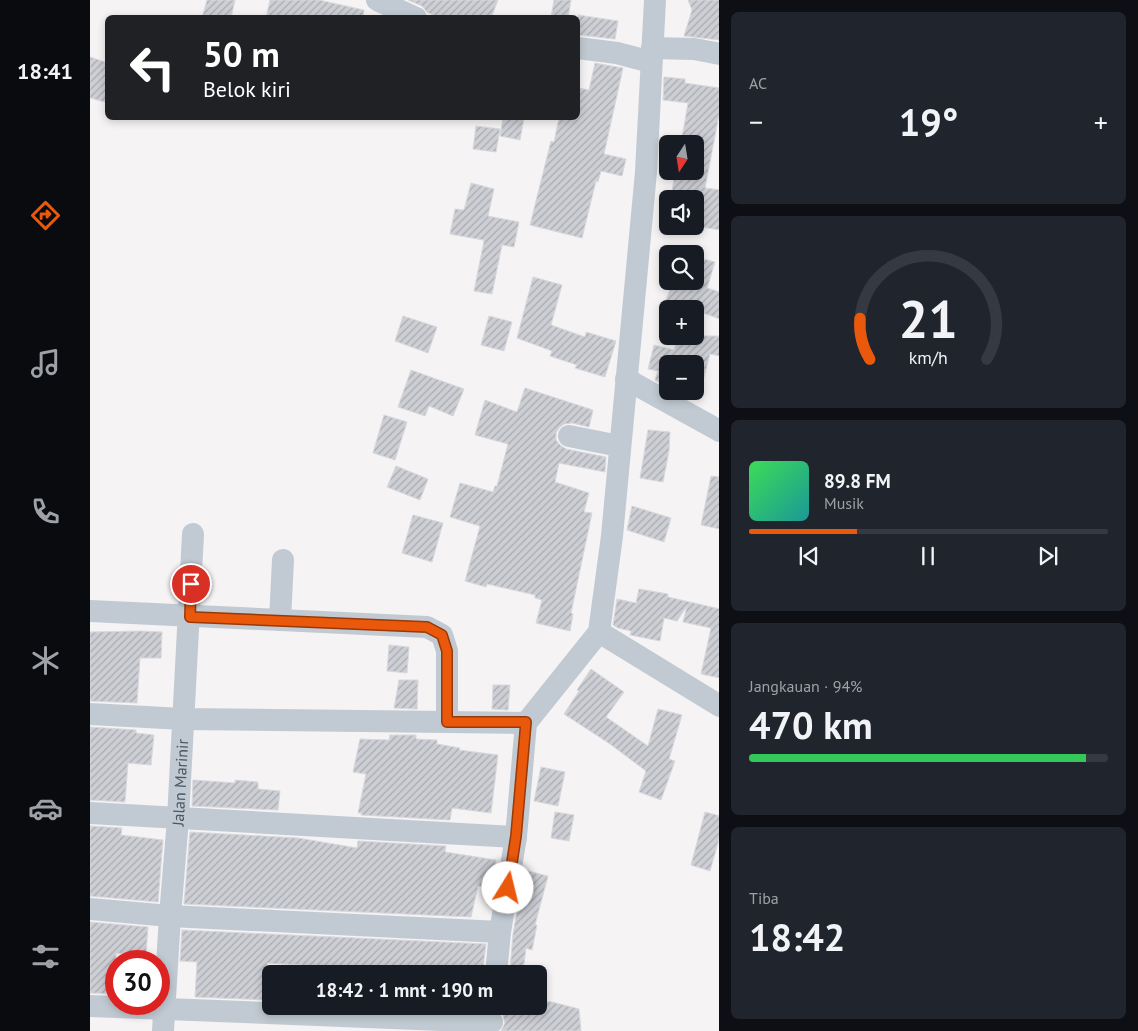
<!DOCTYPE html>
<html lang="id">
<head>
<meta charset="utf-8">
<style>
	body { margin:0; font-family:"PT Sans",sans-serif; background:#20242c; color:#f1f3f6; height:100vh; display:flex; flex-direction:column; font-size:19px; white-space:nowrap }
	* { box-sizing:border-box; margin:0 }
	p { font-size:16px; color:#9ea1a6 }
	.icon { flex:none; width:28px; height:28px; fill:none; stroke:currentColor; stroke-width:2; stroke-linecap:round; stroke-linejoin:round }
	.map { position:relative; flex:1; overflow:hidden }
	.drawer { display:flex; flex-direction:column; gap:12px; padding:12px; background:#0d0f14; width:419px }
	.drawer>* { flex:none }
	.banner { position:absolute; left:15px; top:15px; width:475px; height:105px; border-radius:8px; box-shadow:0 2px 8px #0003; background:#202124; color:#fff; overflow:hidden }
	.needle { width:32px; rotate:192deg }
	.fabs { position:absolute; left:569px; top:135px; display:grid; gap:10px }
	.fabs a { display:grid; place-items:center; width:45px; height:45px; border-radius:8px; background:#171b24; box-shadow:0 2px 8px #0003; font-size:25px }
	.speed { position:absolute; left:15px; top:950px; display:flex; gap:10px; font-size:25px; font-weight:700; text-align:center }
	.speed>* { display:grid; place-content:center; width:65px; height:65px; border-radius:50%; background:#171b24; box-shadow:0 2px 8px #0003; line-height:1 }
	.speed .limit { border:8px solid #d22; background:#fff; color:#111 }
	.pin { position:absolute; display:grid; place-items:center; width:42px; height:42px; color:#fff; margin:-21px; border:2px solid #fff; border-radius:50%; box-shadow:0 1px 5px #0007 }
	.me { position:absolute; width:55px; margin:-28px; rotate:9deg; stroke-linejoin:round; filter:drop-shadow(0 0 4px #0008) }
	.turn { display:flex; align-items:center; gap:18px; height:105px; padding:0 15px; font-size:22px }
	.turn .icon { width:65px; height:65px; stroke-width:2.5 }
	.turn b { display:block; font-size:35px; line-height:42px }
	.big { font-size:38px; font-weight:700; line-height:1.1 }
	.drawer .widget { flex:1; display:flex; flex-direction:column; justify-content:center; gap:8px; min-width:0; padding:0 18px; border-radius:8px; background:#20242c }
	.drawer .dial { align-items:center; gap:0 }
	.dial svg { height:130px; overflow:visible; fill:none; stroke:#363941; stroke-width:7; stroke-linecap:round; text-anchor:middle }
	.dial text { fill:#f1f3f6; stroke:none }
	.song { display:flex; align-items:center; gap:15px }
	.cover { width:60px; height:60px; border-radius:8px; background:linear-gradient(135deg,hsl(130 70% 55%),hsl(180 70% 35%)) }
	.played { height:5px; border-radius:2px; background:linear-gradient(90deg,#ea580c 30%,#363941 30%) }
	.keys { display:flex; justify-content:space-around; direction:ltr }
	.heat { display:flex; justify-content:space-between; align-items:center; font-size:28px; direction:ltr }
	.charge { height:8px; border-radius:4px; background:linear-gradient(90deg,#34c759 94%,#363941 0) }
	.trip { position:absolute; left:172px; top:965px; width:285px; height:50px; border-radius:8px; background:#171b24; box-shadow:0 2px 8px #0003; font-weight:700; line-height:50px; text-align:center }
	main { display:flex; flex:1; min-height:0 }
	.dock { display:flex; flex-direction:column; width:90px; justify-content:space-around; align-items:center; background:#090b0e; color:#9ea1a6 }
	.dock .icon { width:35px; height:35px }
	.dock .current { color:#ea580c }
	.dock b { font-size:22px; color:#f1f3f6 }
	.map>svg:first-child { display:block }
</style>
</head>
<body>
<main>
<nav class="dock">
<b>18:41</b>
<svg class="icon current" aria-label="directions" viewBox="0 0 24 24"><path d="M12 3l9 9-9 9-9-9zM9 14v-3h6M13 9l2 2-2 2"/></svg>
<svg class="icon" aria-label="music" viewBox="0 0 24 24"><path d="M9 18V5l10-2v13"/><circle cx="6" cy="18" r="3"/><circle cx="16" cy="16" r="3"/></svg>
<svg class="icon" aria-label="phone" viewBox="0 0 24 24"><path d="M5 4h4l2 5-3 2q2 4 5 5l2-3 5 2v4C11 20 4 13 5 4z"/></svg>
<svg class="icon" aria-label="climate" viewBox="0 0 24 24"><path d="M12 3v18M4 7l16 10M4 17L20 7"/></svg>
<svg class="icon" aria-label="car" viewBox="0 0 24 24"><path d="M5 17H2v-5l4-1 3-4h7l3 4 3 1v5h-3M9 17h6M6 11h13"/><circle cx="7" cy="17" r="2"/><circle cx="17" cy="17" r="2"/></svg>
<svg class="icon" aria-label="filters" viewBox="0 0 24 24"><path d="M4 7h16M4 17h16"/><circle cx="9" cy="7" r="2"/><circle cx="15" cy="17" r="2"/></svg>
</nav>
<div class="map">
<svg width="630" height="1031" viewBox="0 0 630 1031">
	<defs>
		<pattern id="building-hatch" width="6" height="6" patternUnits="userSpaceOnUse" patternTransform="scale(1.25)"><rect width="6" height="6" fill="#cdcfd5"/><path d="M-1 1l2-2M0 6l6-6M5 7l2-2" fill="none" stroke="#a8abb0"/></pattern>
	</defs>
	<rect width="100%" height="100%" fill="#f5f3f3"/>
	<g fill="url(#building-hatch)" stroke="#d7d9de">
		<polygon points="117,0 145,0 141,18 112,18"/>
		<polygon points="180,0 229,0 274,10 273,18 176,18"/>
		<polygon points="318,0 408,0 401,18 349,18 337,12 332,6"/>
		<polygon points="464,0 481,0 478,18 461,18"/>
		<polygon points="598,0 630,0 630,40 594,36 602,10"/>
		<polygon points="488,15 528,21 525,39 488,35"/>
		<polygon points="0,57 18,63 18,91 15,102 0,98"/>
		<polygon points="505,63 533,68 514,154 536,159 532,176 511,171 508,182 506,181 492,238 440,225 461,141 464,142 469,118 488,118 488,88 499,90"/>
		<polygon points="574,77 595,79 595,83 630,88 630,110 615,188 630,190 630,230 605,226 605,199 581,199 585,171 605,171 605,141 592,138 598,103 573,100"/>
		<polygon points="413,118 434,118 430,140 410,136"/>
		<polygon points="386,126 410,129 406,152 383,149"/>
		<polygon points="381,183 404,189 398,216 429,222 424,247 412,245 402,294 384,291 394,241 393,240 360,234 365,209 374,210"/>
		<polygon points="605,257 625,262 617,288 630,292 630,319 605,310 605,309 576,300 583,281 605,281"/>
		<polygon points="443,277 472,285 461,325 495,337 496,332 526,341 515,377 485,368 487,365 460,356 462,351 427,338"/>
		<polygon points="313,316 347,327 338,353 305,341"/>
		<polygon points="399,316 422,322 414,351 391,345"/>
		<polygon points="577,336 630,336 630,356 620,354 610,392 605,390 605,364 578,364 578,387 565,380 568,371 558,369 564,345 584,350 586,344 577,341"/>
		<polygon points="321,370 374,389 363,416 339,406 335,416 308,407"/>
		<polygon points="435,388 503,410 499,427 482,423 474,424 469,428 466,433 466,440 470,445 476,449 516,457 515,472 469,463 465,482 499,493 494,512 502,513 481,613 483,614 480,631 446,623 452,600 445,598 445,595 397,584 396,587 375,581 390,526 360,517 370,483 403,492 405,486 407,486 418,444 385,435 395,400 427,412"/>
		<polygon points="294,415 317,422 305,460 283,453"/>
		<polygon points="558,430 580,432 579,451 573,482 550,478"/>
		<polygon points="306,466 338,479 330,500 297,487"/>
		<polygon points="621,476 630,477 630,529 611,525"/>
		<polygon points="542,506 581,518 574,542 537,530"/>
		<polygon points="323,515 353,523 342,562 312,553"/>
		<polygon points="549,589 578,594 578,597 630,609 630,678 611,674 621,628 593,622 597,606 587,621 574,618 570,641 540,635 541,631 528,628 523,625 527,599 546,603"/>
		<polygon points="51,631 72,632 71,658 50,658 47,703 0,701 0,632"/>
		<polygon points="299,645 319,647 317,673 297,671"/>
		<polygon points="501,669 534,692 516,717 558,746 568,709 592,715 579,759 585,761 571,800 549,792 556,771 520,744 474,714 489,691 487,690"/>
		<polygon points="309,680 328,680 327,709 304,708"/>
		<polygon points="403,685 420,685 418,710 402,709"/>
		<polygon points="0,727 46,730 46,733 64,735 61,765 38,763 35,802 0,800"/>
		<polygon points="300,735 326,735 326,739 347,740 347,744 370,748 369,750 408,755 401,813 362,808 360,820 271,815 272,813 268,813 276,774 263,772 270,739 299,740"/>
		<polygon points="451,767 475,772 468,806 444,801"/>
		<polygon points="103,780 145,783 145,780 168,782 168,789 190,791 188,810 102,806"/>
		<polygon points="465,812 484,815 479,841 461,838"/>
		<polygon points="615,812 630,816 630,836 620,871 601,865"/>
		<polygon points="0,826 32,828 31,835 73,840 68,902 0,896"/>
		<polygon points="100,832 208,838 267,848 268,841 356,846 355,852 406,860 405,864 408,864 404,887 388,886 381,917 94,904"/>
		<polygon points="434,870 458,876 445,925 447,925 442,950 436,948 433,971 420,970 423,934"/>
		<polygon points="0,922 58,927 56,955 26,953 26,994 0,993"/>
		<polygon points="92,930 396,944 393,968 391,968 391,974 213,974 213,965 177,963 178,1000 105,997 107,962 90,961"/>
		<polygon points="449,1001 462,1002 489,1009 491,1031 411,1031 415,1023 413,1015 414,1006 449,1006"/>
	</g>
	<g fill="none" stroke-linecap="round" stroke-linejoin="round">
		<g stroke="#c1cad2" stroke-width="22">
			<polyline points="287,0 326,18"/>
			<polyline points="488,48 527,53 561,62"/>
			<polyline points="562,48 604,49 630,54"/>
			<polyline points="536,379 630,431"/>
			<polyline points="479,436 529,446"/>
			<polyline points="0,611 337,627 352,635 357,651 357,722"/>
			<polyline points="190,620 193,560"/>
			<polyline points="509,632 630,706"/>
			<polyline points="0,714 93,719 436,723"/>
			<polyline points="0,813 426,837"/>
			<polyline points="0,909 80,916 410,932"/>
			<polyline points="406,974 410,932 426,837 436,723 509,632 522,536 556,172 565,0"/>
			<polyline points="0,1006 402,1022"/>
			<path id="s1" d="M73,1031L80,916L88,819L103,534"/>
		</g>
	</g>
	<g fill="none" stroke-linecap="round" stroke-linejoin="round">
		<defs>
			<polyline id="route" points="101,584 100,617 337,627 352,635 357,651 357,722 436,722 426,836 418,888"/>
		</defs>
		<use href="#route" stroke="#983908" stroke-width="12"/>
		<use href="#route" stroke="#ea580c" stroke-width="9"/>
	</g>
	<g text-anchor="middle" dominant-baseline="central" stroke-width="4.5" stroke-linejoin="round" paint-order="stroke">
		<g font-size="16" fill="#4a5661" stroke="#fff">
			<text stroke="none"><textPath href="#s1" startOffset="249">Jalan Marinir</textPath></text>
		</g>
	</g>
</svg>
<div class="fabs">
<a><svg class="needle" viewBox="-14 -14 28 28"><path d="M0-13l5 13h-10z" fill="#e53935"/><path d="M0 13l5-13h-10z" fill="#9ea1a6"/></svg></a>
<a><svg class="icon" aria-label="sound" viewBox="0 0 24 24"><path d="M4 9h4l5-4v14l-5-4H4zM17 9q2 3 0 6"/></svg></a>
<a><svg class="icon" aria-label="search" viewBox="0 0 24 24"><circle cx="10" cy="10" r="6"/><path d="M15 15l6 6"/></svg></a>
<a>+</a>
<a>−</a>
</div>
<div class="speed"><div class="limit">30</div></div>
<div class="pin" style="left:101px;top:584px;background:#d93025"><svg class="icon" aria-label="arrive" viewBox="0 0 24 24"><path d="M6 21V4h12l-3 4 3 4H6"/></svg></div>
<svg class="me" style="left:418px;top:888px" viewBox="-20 -20 40 40"><circle r="19" fill="#fff"/><path d="M0-13L10 11 0 6-10 11z" fill="#ea580c"/></svg>
<div class="trip">18:42 · 1 mnt · 190 m</div>
<div class="banner">
<div class="turn"><svg class="icon" aria-label="left" viewBox="0 0 24 24"><path d="M17 20v-9H6M10 6l-5 5 5 5"/></svg><div><b>50 m</b>Belok kiri</div></div>
</div>
</div>
<section class="drawer">
<div class="widget"><p>AC</p>
<div class="heat"><a>−</a><b class="big">19°</b><a>+</a></div>
</div>
<div class="widget dial"><svg viewBox="0 0 100 80">
<path d="M14 69A42 42 0 1 1 86 69"/>
<path d="M14 69A42 42 0 0 1 8 44" stroke="#ea580c"/>
<text x="50" y="56" font-size="32" font-weight="700">21</text>
<text x="50" y="72" font-size="11">km/h</text>
</svg></div>
<div class="widget">
<div class="song"><i class="cover"></i><div><b>89.8 FM</b><p>Musik</p></div></div>
<div class="played"></div>
<div class="keys"><svg class="icon" aria-label="previous" viewBox="0 0 24 24"><path d="M18 5L8 12l10 7zM5 5v14"/></svg><svg class="icon" aria-label="pause" viewBox="0 0 24 24"><path d="M8 5v14M16 5v14"/></svg><svg class="icon" aria-label="next" viewBox="0 0 24 24"><path d="M6 5l10 7-10 7zM19 5v14"/></svg></div>
</div>
<div class="widget"><p>Jangkauan · 94%</p><b class="big">470 km</b><div class="charge"></div></div>
<div class="widget"><p>Tiba</p><b class="big">18:42</b></div>
</section>
</main>
</body>
</html>
